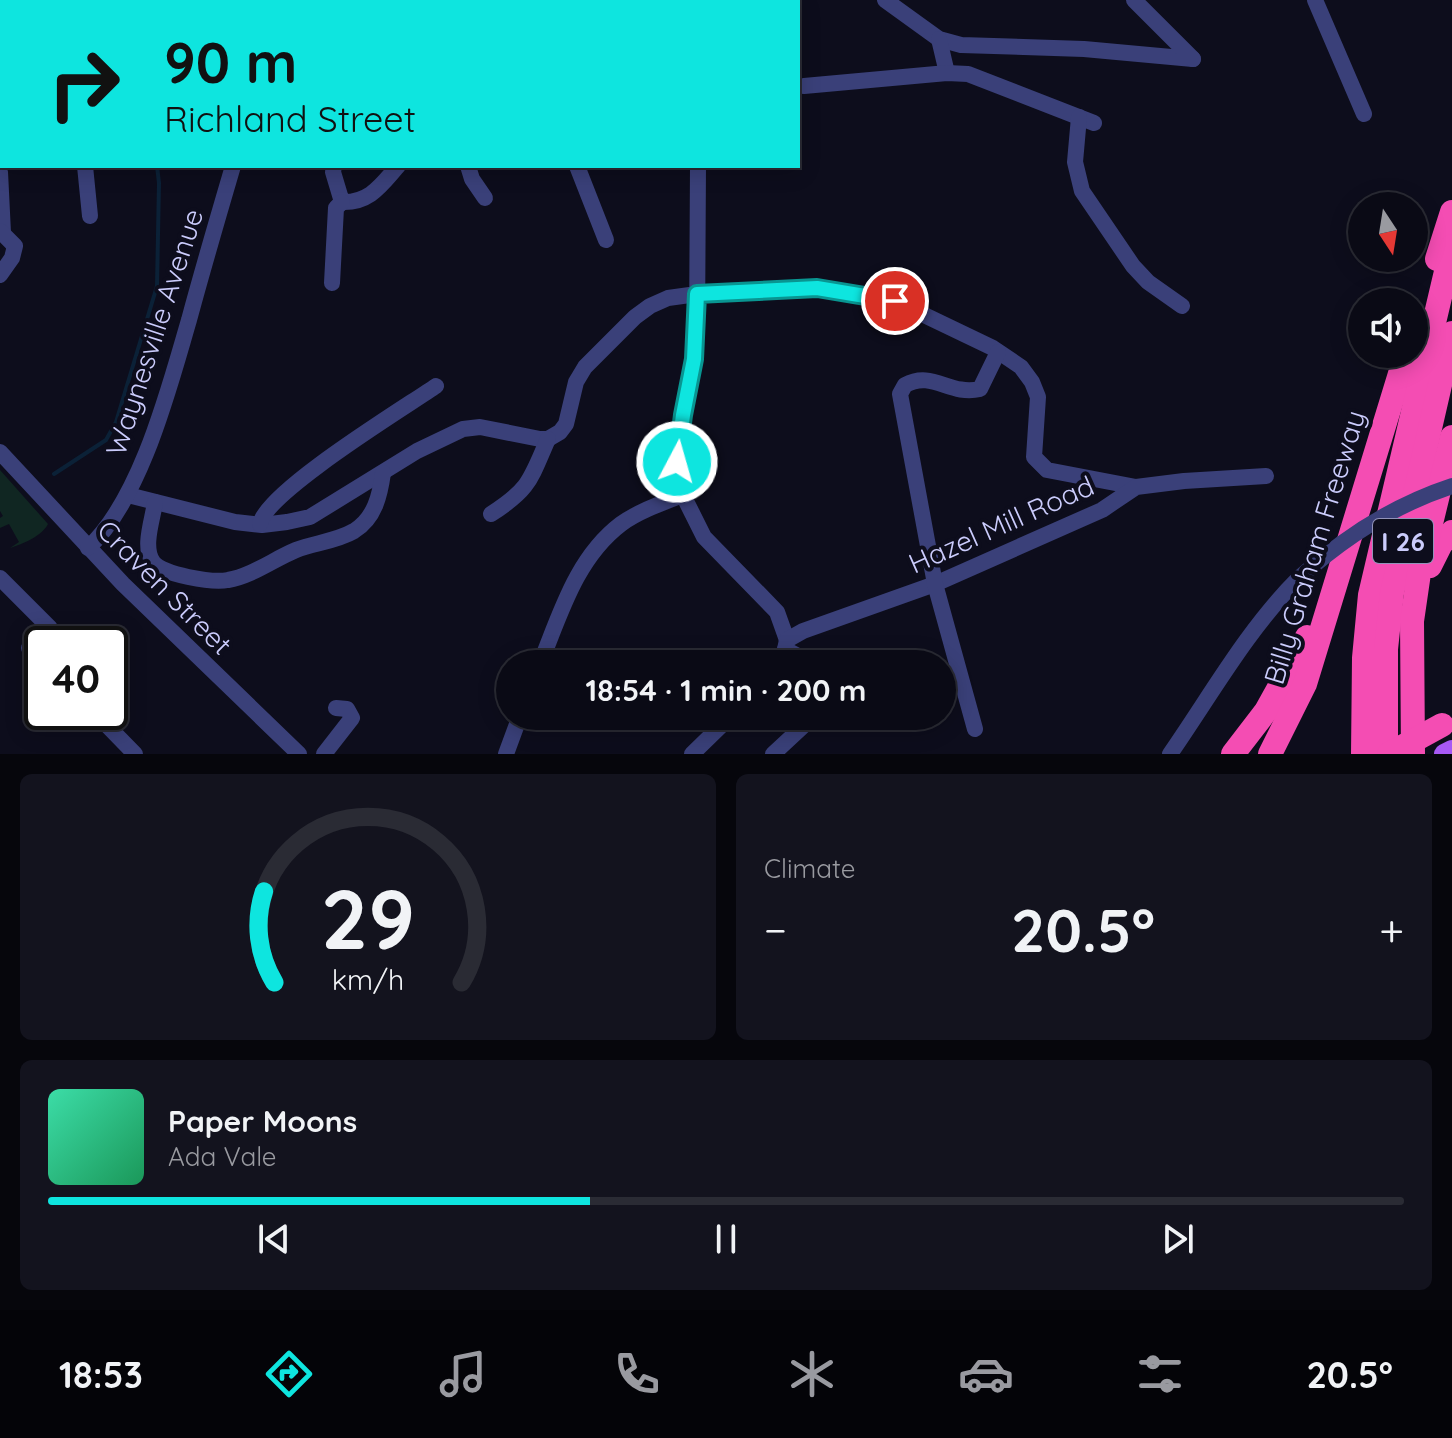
<!DOCTYPE html>
<html lang="en">
<head>
<meta charset="utf-8">
<style>
	body { margin:0; font-family:Quicksand,sans-serif; background:#13131e; color:#f1f3f6; height:100vh; display:flex; flex-direction:column; font-size:30px; white-space:nowrap }
	* { box-sizing:border-box; margin:0 }
	p { font-size:26px; color:#999aa0 }
	.icon { flex:none; width:44px; height:44px; fill:none; stroke:currentColor; stroke-width:2; stroke-linecap:round; stroke-linejoin:round }
	.map { position:relative; height:754px; overflow:hidden }
	.sheet { display:flex; flex-direction:column; gap:20px; padding:20px; background:#06060c; flex:1 }
	.sheet>* { flex:none }
	.guide { position:absolute; left:0px; top:0px; width:800px; height:168px; box-shadow:0 4px 20px #0003,0 0 0 2px #2a2b34; background:#0ee5df; color:#111; overflow:hidden }
	.needle { width:52px; rotate:168deg }
	.fabs { position:absolute; left:1348px; top:192px; display:grid; gap:16px }
	.fabs a { display:grid; place-items:center; width:80px; height:80px; border-radius:50%; background:#0a0a15; box-shadow:0 4px 20px #0003,0 0 0 2px #2a2b34; font-size:40px }
	.speed { position:absolute; left:24px; top:626px; display:flex; gap:16px; font-size:40px; font-weight:700; text-align:center }
	.speed>* { display:grid; place-content:center; width:104px; height:104px; border-radius:50%; background:#0a0a15; box-shadow:0 4px 20px #0003,0 0 0 2px #2a2b34; line-height:1 }
	.speed .limit { border:4px solid #111; border-radius:12px; background:#fff; color:#111 }
	.pin { position:absolute; display:grid; place-items:center; width:68px; height:68px; color:#fff; margin:-34px; border:4px solid #fff; border-radius:50%; box-shadow:0 2px 8px #0007 }
	.me { position:absolute; width:88px; margin:-44px; rotate:6deg; stroke-linejoin:round; filter:drop-shadow(0 0 6px #0008) }
	.turn { display:flex; align-items:center; gap:28px; height:168px; padding:0 32px; font-size:36px }
	.turn .icon { width:104px; height:104px; stroke-width:2.5 }
	.turn b { display:block; font-size:56px; line-height:68px }
	.big { font-size:60px; font-weight:700; line-height:1.1 }
	.sheet .widget { flex:1; display:flex; flex-direction:column; justify-content:center; gap:12px; min-width:0; padding:0 28px; border-radius:12px; background:#13131e }
	.sheet .dial { align-items:center; gap:0 }
	.dial svg { height:208px; overflow:visible; fill:none; stroke:#2a2b34; stroke-width:7; stroke-linecap:round; text-anchor:middle }
	.dial text { fill:#f1f3f6; stroke:none }
	.song { display:flex; align-items:center; gap:24px }
	.cover { width:96px; height:96px; border-radius:12px; background:linear-gradient(135deg,hsl(160 70% 55%),hsl(150 70% 35%)) }
	.played { height:8px; border-radius:4px; background:linear-gradient(90deg,#0ee5df 40%,#2a2b34 40%) }
	.keys { display:flex; justify-content:space-around; direction:ltr }
	.heat { display:flex; justify-content:space-between; align-items:center; font-size:44px; direction:ltr }
	.sheet .tiles { flex:1; display:grid; gap:20px; grid-template-columns:1fr 1fr }
	.widget:last-child { grid-column:span 2 }
	.trip { position:absolute; left:496px; top:650px; width:460px; height:80px; border-radius:40px; background:#0a0a15; box-shadow:0 4px 20px #0003,0 0 0 2px #2a2b34; font-weight:700; line-height:80px; text-align:center }
	.menu { display:flex; height:128px; justify-content:space-around; align-items:center; background:#040408; color:#999aa0 }
	.menu .icon { width:56px; height:56px }
	.menu .active { color:#0ee5df }
	.menu b { font-size:36px; color:#f1f3f6 }
	.map>svg:first-child { display:block }
</style>
</head>
<body>
<div class="map">
<svg width="1452" height="754" viewBox="0 0 1452 754">
	<rect width="100%" height="100%" fill="#0d0d1c"/>
	<path fill="#102622" d="M0,470L48,524C42,536 23,544 10,548L19,542L9,524L0,528V518L3,516L0,511Z"/>
	<g fill="none" stroke-linecap="round" stroke-linejoin="round">
		<g stroke="#0b2137" stroke-width="4">
			<polyline points="176,2 176,0"/>
			<polyline points="54,474 106,440 116,422 157,286 159,183 157,166"/>
		</g>
		<g stroke="#3a4079" stroke-width="16">
			<polyline points="383,0 384,2"/>
			<polyline points="443,0 443,2"/>
			<polyline points="885,0 939,39 961,45 1084,49 1193,59"/>
			<polyline points="1134,0 1193,59"/>
			<polyline points="1315,0 1364,114"/>
			<polyline points="102,2 102,0"/>
			<polyline points="279,2 279,0"/>
			<polyline points="568,2 570,0"/>
			<polyline points="712,2 712,0"/>
			<polyline points="939,39 947,73"/>
			<polyline points="804,86 947,73 968,74 1094,123"/>
			<polyline points="0,89 2,85"/>
			<polyline points="1079,117 1075,162 1082,191 1133,266 1148,282 1182,306"/>
			<polyline points="85,166 90,216"/>
			<path d="M334,166L333,172L342,202C370,203 381,185 398,166"/>
			<polyline points="468,166 472,179 485,198"/>
			<polyline points="577,166 606,240"/>
			<polyline points="698,166 697,331 694,359 678,446 680,479 683,495 704,537 777,612 787,640"/>
			<polyline points="0,172 3,233"/>
			<polyline points="0,231 15,246 12,258 0,275"/>
			<polyline points="332,283 336,208 342,202"/>
			<polyline points="0,452 123,584 299,754"/>
			<polyline points="128,495 235,522 262,525 287,522 310,517 417,451 463,429 480,427 540,439 548,439 560,432 566,424 576,382 585,367 635,317 650,306 668,298 697,294 817,288 895,301 993,348 1021,367 1032,382 1038,397 1034,457 1047,470 1136,487"/>
			<path d="M155,502C153,519 142,547 153,562C162,575 213,583 228,580C252,576 274,559 296,550C314,543 337,541 354,531C375,518 380,495 383,473"/>
			<path d="M491,514C530,489 530,480 548,439"/>
			<path d="M260,524C266,492 404,408 436,386"/>
			<path d="M88,548C141,499 169,388 189,320C203,268 218,217 233,166"/>
			<polyline points="0,578 50,628 29,648 42,660"/>
			<polyline points="785,649 813,664"/>
			<path d="M540,664C560,615 576,558 621,524C639,511 662,503 683,495"/>
			<polyline points="782,664 787,640 803,631 935,584 1102,510 1136,487 1184,481 1266,476"/>
			<polyline points="94,712 135,754"/>
			<path d="M975,729L935,584L900,394L905,385C933,370 949,396 980,389L998,352"/>
			<polyline points="324,754 352,718 347,709 336,708"/>
			<polyline points="506,754 520,716"/>
			<polyline points="692,754 731,716"/>
			<polyline points="773,754 814,716"/>
			<path d="M1170,754C1211,695 1247,630 1298,579"/>
		</g>
		<polyline stroke="#a759f5" stroke-width="20" points="1444,754 1452,750"/>
		<g stroke="#f44db3" stroke-width="24">
			<polyline points="1437,259 1452,212"/>
			<polyline points="1430,566 1441,544 1452,532"/>
			<polyline points="1233,754 1266,711 1307,637"/>
			<polyline points="1270,754 1305,684 1406,354"/>
			<polyline points="1363,754 1364,658 1370,595 1452,246"/>
			<polyline points="1386,754 1386,649 1392,593 1452,333"/>
			<polyline points="1413,754 1412,621 1419,573 1452,437"/>
		</g>
		<path stroke="#3a4079" stroke-width="16" d="M1298,579C1343,538 1394,505 1452,486"/>
		<polyline stroke="#f44db3" stroke-width="24" points="1389,754 1442,725"/>
	</g>
	<g fill="none" stroke-linecap="round" stroke-linejoin="round">
		<defs>
			<polyline id="route" points="677,462 683,415 694,359 697,294 817,288 895,301"/>
		</defs>
		<use href="#route" stroke="#099591" stroke-width="20"/>
		<use href="#route" stroke="#0ee5df" stroke-width="14"/>
	</g>
	<g text-anchor="middle" dominant-baseline="central" stroke-width="8" stroke-linejoin="round" paint-order="stroke">
		<rect fill="#0d0d1c" stroke="#9293b9" stroke-width="2" x="1373" y="519" width="60" height="44" rx="6"/>
		<g font-size="26" font-weight="bold" fill="#cbccfc">
			<text x="1403" y="541">I 26</text>
		</g>
		<g font-size="28" fill="#cbccfc" stroke="#0d0d1c">
			<text transform="translate(154 332) rotate(-72)">Waynesville Avenue</text>
			<text transform="translate(1001 524) rotate(-24)">Hazel Mill Road</text>
			<text transform="translate(1314 547) rotate(-73)">Billy Graham Freeway</text>
			<text transform="translate(165 587) rotate(45)">Craven Street</text>
		</g>
	</g>
</svg>
<div class="fabs">
<a><svg class="needle" viewBox="-14 -14 28 28"><path d="M0-13l5 13h-10z" fill="#e53935"/><path d="M0 13l5-13h-10z" fill="#999aa0"/></svg></a>
<a><svg class="icon" aria-label="sound" viewBox="0 0 24 24"><path d="M4 9h4l5-4v14l-5-4H4zM17 9q2 3 0 6"/></svg></a>
</div>
<div class="speed"><div class="limit">40</div></div>
<div class="pin" style="left:895px;top:301px;background:#d93025"><svg class="icon" aria-label="arrive" viewBox="0 0 24 24"><path d="M6 21V4h12l-3 4 3 4H6"/></svg></div>
<svg class="me" style="left:677px;top:462px" viewBox="-20 -20 40 40"><circle r="17" fill="#0ee5df" stroke="#fff" stroke-width="3"/><path d="M0-11L8 9 0 5-8 9z" fill="#fff"/></svg>
<div class="trip">18:54 · 1 min · 200 m</div>
<div class="guide">
<div class="turn"><svg class="icon" aria-label="right" viewBox="0 0 24 24"><path d="M7 20v-9h11M14 6l5 5-5 5"/></svg><div><b>90 m</b>Richland Street</div></div>
</div>
</div>
<section class="sheet">
<div class="tiles">
<div class="widget dial"><svg viewBox="0 0 100 80">
<path d="M14 69A42 42 0 1 1 86 69"/>
<path d="M14 69A42 42 0 0 1 10 34" stroke="#0ee5df"/>
<text x="50" y="56" font-size="32" font-weight="700">29</text>
<text x="50" y="72" font-size="11">km/h</text>
</svg></div>
<div class="widget"><p>Climate</p>
<div class="heat"><a>−</a><b class="big">20.5°</b><a>+</a></div>
</div>
<div class="widget">
<div class="song"><i class="cover"></i><div><b>Paper Moons</b><p>Ada Vale</p></div></div>
<div class="played"></div>
<div class="keys"><svg class="icon" aria-label="previous" viewBox="0 0 24 24"><path d="M18 5L8 12l10 7zM5 5v14"/></svg><svg class="icon" aria-label="pause" viewBox="0 0 24 24"><path d="M8 5v14M16 5v14"/></svg><svg class="icon" aria-label="next" viewBox="0 0 24 24"><path d="M6 5l10 7-10 7zM19 5v14"/></svg></div>
</div>
</div>
</section>
<nav class="menu">
<b>18:53</b>
<svg class="icon active" aria-label="directions" viewBox="0 0 24 24"><path d="M12 3l9 9-9 9-9-9zM9 14v-3h6M13 9l2 2-2 2"/></svg>
<svg class="icon" aria-label="music" viewBox="0 0 24 24"><path d="M9 18V5l10-2v13"/><circle cx="6" cy="18" r="3"/><circle cx="16" cy="16" r="3"/></svg>
<svg class="icon" aria-label="phone" viewBox="0 0 24 24"><path d="M5 4h4l2 5-3 2q2 4 5 5l2-3 5 2v4C11 20 4 13 5 4z"/></svg>
<svg class="icon" aria-label="climate" viewBox="0 0 24 24"><path d="M12 3v18M4 7l16 10M4 17L20 7"/></svg>
<svg class="icon" aria-label="car" viewBox="0 0 24 24"><path d="M5 17H2v-5l4-1 3-4h7l3 4 3 1v5h-3M9 17h6M6 11h13"/><circle cx="7" cy="17" r="2"/><circle cx="17" cy="17" r="2"/></svg>
<svg class="icon" aria-label="filters" viewBox="0 0 24 24"><path d="M4 7h16M4 17h16"/><circle cx="9" cy="7" r="2"/><circle cx="15" cy="17" r="2"/></svg>
<b>20.5°</b>
</nav>
</body>
</html>
